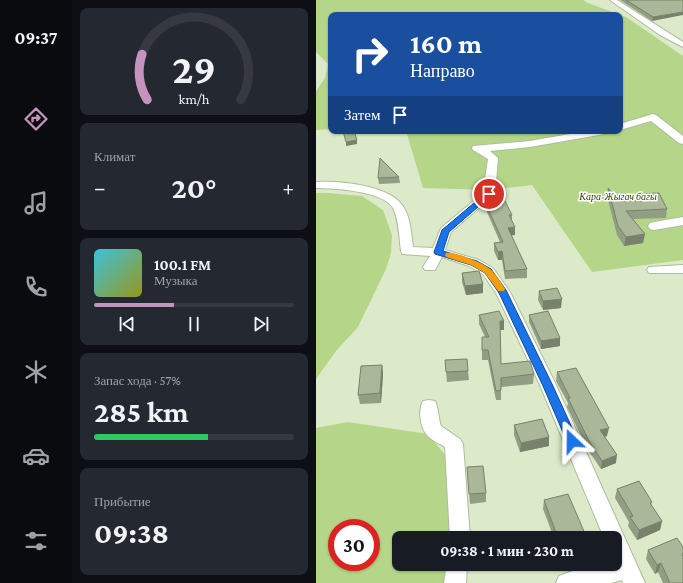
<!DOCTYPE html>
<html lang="ru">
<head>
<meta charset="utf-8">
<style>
	body { margin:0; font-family:"Crimson Pro",serif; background:#242831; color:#f1f3f6; height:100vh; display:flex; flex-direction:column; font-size:15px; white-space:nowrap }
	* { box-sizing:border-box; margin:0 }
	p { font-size:13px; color:#9ea1a6 }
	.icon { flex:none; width:22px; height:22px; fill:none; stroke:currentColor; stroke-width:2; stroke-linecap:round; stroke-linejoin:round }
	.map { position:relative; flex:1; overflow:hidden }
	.drawer { display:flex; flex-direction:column; gap:8px; padding:8px; background:#0d0f14; width:244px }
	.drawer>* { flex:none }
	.guide { position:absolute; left:12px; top:12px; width:295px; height:122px; border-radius:8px; box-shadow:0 1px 3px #0004; background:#1a4fa0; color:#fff; overflow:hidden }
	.speed { position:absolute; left:12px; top:519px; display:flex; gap:8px; font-size:20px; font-weight:700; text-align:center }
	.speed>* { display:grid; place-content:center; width:52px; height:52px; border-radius:50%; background:#171b24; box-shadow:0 1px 3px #0004; line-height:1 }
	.speed .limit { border:6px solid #d22; background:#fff; color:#111 }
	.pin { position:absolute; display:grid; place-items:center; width:34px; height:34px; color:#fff; margin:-17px; border:2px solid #fff; border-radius:50%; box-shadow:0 1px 4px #0007 }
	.me { position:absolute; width:44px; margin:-22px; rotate:337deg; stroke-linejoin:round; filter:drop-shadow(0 0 3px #0008) }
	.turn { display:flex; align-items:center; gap:14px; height:84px; padding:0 16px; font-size:18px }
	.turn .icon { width:52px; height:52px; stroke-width:2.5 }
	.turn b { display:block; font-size:28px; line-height:34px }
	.then { display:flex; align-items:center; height:38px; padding:0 16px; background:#0003; gap:8px; font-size:15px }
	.big { font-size:30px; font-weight:700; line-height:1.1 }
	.drawer .widget { flex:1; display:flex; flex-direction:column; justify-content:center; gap:6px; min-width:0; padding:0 14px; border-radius:8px; background:#242831 }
	.drawer .dial { align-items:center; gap:0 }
	.dial svg { height:104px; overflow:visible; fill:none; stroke:#363941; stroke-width:7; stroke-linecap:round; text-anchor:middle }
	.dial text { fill:#f1f3f6; stroke:none }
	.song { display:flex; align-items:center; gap:12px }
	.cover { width:48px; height:48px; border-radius:6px; background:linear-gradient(135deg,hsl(190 70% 55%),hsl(60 70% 35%)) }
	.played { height:4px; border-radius:2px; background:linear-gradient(90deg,#c693bf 40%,#363941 40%) }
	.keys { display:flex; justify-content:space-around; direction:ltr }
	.heat { display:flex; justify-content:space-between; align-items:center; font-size:22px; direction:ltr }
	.charge { height:6px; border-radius:3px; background:linear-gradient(90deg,#34c759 57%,#363941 0) }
	.trip { position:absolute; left:76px; top:531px; width:230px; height:40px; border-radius:8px; background:#171b24; box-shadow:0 1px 3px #0004; font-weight:700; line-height:40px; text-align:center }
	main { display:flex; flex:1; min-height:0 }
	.tab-bar { display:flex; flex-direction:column; width:72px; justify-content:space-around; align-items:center; background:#090b0e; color:#9ea1a6 }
	.tab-bar .icon { width:28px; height:28px }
	.tab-bar .active { color:#c693bf }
	.tab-bar b { font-size:18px; color:#f1f3f6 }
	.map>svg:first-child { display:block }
</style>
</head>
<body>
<main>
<nav class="tab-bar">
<b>09:37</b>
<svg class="icon active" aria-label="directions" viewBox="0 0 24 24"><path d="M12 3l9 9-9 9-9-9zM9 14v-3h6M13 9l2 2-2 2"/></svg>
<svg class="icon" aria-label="music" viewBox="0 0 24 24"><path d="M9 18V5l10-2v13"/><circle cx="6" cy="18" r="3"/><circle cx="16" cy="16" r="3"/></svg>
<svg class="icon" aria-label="phone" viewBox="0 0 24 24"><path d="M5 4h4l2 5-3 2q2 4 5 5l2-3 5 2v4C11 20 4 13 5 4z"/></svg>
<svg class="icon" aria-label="climate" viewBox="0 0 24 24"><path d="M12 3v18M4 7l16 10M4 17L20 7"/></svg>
<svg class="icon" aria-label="car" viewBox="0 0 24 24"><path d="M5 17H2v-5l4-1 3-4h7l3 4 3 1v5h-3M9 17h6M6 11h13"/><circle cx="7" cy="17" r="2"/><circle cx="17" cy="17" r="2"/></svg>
<svg class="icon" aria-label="filters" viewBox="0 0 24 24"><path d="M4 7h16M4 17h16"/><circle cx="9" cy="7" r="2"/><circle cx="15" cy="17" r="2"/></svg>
</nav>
<section class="drawer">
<div class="widget dial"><svg viewBox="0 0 100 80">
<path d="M14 69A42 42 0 1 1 86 69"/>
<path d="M14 69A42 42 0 0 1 10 34" stroke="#c693bf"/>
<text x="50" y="56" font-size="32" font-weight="700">29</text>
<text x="50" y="72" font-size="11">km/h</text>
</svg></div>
<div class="widget"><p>Климат</p>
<div class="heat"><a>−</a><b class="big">20°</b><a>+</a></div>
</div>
<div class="widget">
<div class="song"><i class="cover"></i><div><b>100.1 FM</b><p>Музыка</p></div></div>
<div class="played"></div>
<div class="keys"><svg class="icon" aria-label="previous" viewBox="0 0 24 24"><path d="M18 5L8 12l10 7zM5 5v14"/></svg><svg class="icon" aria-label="pause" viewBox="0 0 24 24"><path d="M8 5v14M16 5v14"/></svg><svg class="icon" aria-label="next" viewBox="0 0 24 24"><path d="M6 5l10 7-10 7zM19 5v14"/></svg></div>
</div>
<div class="widget"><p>Запас хода · 57%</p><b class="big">285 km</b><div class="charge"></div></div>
<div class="widget"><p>Прибытие</p><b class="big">09:38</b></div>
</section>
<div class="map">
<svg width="367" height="583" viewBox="0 0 367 583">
	<rect width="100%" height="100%" fill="#dceaca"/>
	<g fill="#b5d688" fill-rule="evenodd">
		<polygon points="0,0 267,0 272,3 310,17 367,56 367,260 276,272 216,185 174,190 107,188 91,134 46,131 304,131 304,15 15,15 15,129 0,130 0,91 9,78 12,64 0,52"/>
		<polygon points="0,193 12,193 46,196 67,210 76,235 75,253 70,269 42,327 20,351 0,379"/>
		<path d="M32,422L112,434L134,461L137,538H83V564H134L131,583H0V428ZM21,528H55V562H21Z"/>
	</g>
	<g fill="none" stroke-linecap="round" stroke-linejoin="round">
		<defs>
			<g id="street">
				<polygon points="294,0 301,0 367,42 367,47 344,35"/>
				<polygon points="337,114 340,115 367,136 367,144 363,143 335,121 304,130 304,124"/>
				<path d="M271,131H293L288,134L214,147L174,151L182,158L179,194L135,232L129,250L163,260L177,268L194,292L240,385L329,583H307L306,580L295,583H240L243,576C260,569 281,564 299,564V538H288L224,385L180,293L167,274L153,266L126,257L119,270H109L107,267L114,256L86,254L85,251C83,237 83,220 77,208C67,191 18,188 0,188V182C23,181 76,185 88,208C95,220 95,234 97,247L117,248L125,228L167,193L172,159L157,150L156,148L157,146L214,141Z"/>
				<polygon points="367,217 367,225 338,230 334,229 332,226 334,223 338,222"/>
				<polygon points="367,265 367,273 333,273 331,270 333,267"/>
				<path d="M113,400L119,401C123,409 122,418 125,426L144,439L147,444L154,538H134L129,447C124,444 115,440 111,435C104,427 102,410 107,401Z"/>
				<polygon points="131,564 151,564 150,583 128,583"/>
			</g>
		</defs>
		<use href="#street" stroke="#aebc9d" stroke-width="2"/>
		<use href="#street" fill="#fff" fill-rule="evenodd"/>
	</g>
	<g fill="#929e84">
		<polygon points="304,0 367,0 336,21"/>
		<polygon points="83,177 84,183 63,184 62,178"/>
		<polygon points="292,188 303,201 322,201 324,194 351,209 350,218 317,219 327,243 308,246 301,235 291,196"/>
		<polygon points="169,202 196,215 196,220 199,235 195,235 211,269 211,278 189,279 186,260 182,260 178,251 178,243 184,242 170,210"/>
		<polygon points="146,273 167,284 167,293 150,295 146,282"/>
		<polygon points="223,291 245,308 227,310 222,300"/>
		<polygon points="163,315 188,321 188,330 184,330 185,364 218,374 217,384 185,387 185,400 180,400 172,360 166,360 166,350 169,337 163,324"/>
		<polygon points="213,315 244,338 244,346 225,349 213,322"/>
		<polygon points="129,360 152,371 153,380 131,382"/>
		<polygon points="66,365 67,374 65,403 44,404 42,395"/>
		<polygon points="241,372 291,436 289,437 300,463 285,469 272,450 251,407 252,403 240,381"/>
		<polygon points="198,425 233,446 204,452 198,435"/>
		<polygon points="151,467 170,493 170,502 154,504"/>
		<polygon points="301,489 336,502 335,505 346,521 344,530 321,540 312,526 313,522 299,498"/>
		<polygon points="228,500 269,538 238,538 227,509"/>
		<polygon points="332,550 367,583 347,583 342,572 339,574 330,559"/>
	</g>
	<g fill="#77816b">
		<polygon points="367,12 367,15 336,21 337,17"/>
		<polygon points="41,140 41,144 30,146 30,142"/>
		<polygon points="199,227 199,235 192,236 192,228"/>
		<polygon points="329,234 327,243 308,246 310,237"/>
		<polygon points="186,251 186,260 182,260 182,252"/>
		<polygon points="167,284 167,293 150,295 149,286"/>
		<polygon points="246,299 245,308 227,310 227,301"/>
		<rect x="184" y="321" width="4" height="9"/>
		<polygon points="244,338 244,346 225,349 225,341"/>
		<polygon points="66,365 67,374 65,403 64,393"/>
		<polygon points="293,428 291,436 283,438 284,430"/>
		<polygon points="233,437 233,446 204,452 205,443"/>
		<polygon points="301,455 300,463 285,469 286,461"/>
		<polygon points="346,521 344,530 321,540 323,530"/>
		<polygon points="345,563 342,572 339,574 341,565"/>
	</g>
	<g fill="#aab899" stroke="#77816b">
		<polygon points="310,0 367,0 367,12 337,17"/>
		<polygon points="27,131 38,131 41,140 30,142"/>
		<polygon points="64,158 83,177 62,178"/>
		<polygon points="292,188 303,201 327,201 324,194 343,193 351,209 310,211 329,234 310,237 302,226"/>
		<polygon points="188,199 196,215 193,215 199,227 192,228 211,269 189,271 186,251 182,252 178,243 187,242 169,202"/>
		<polygon points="163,271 167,284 149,286 146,273"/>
		<polygon points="241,288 246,299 227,301 223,291"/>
		<polygon points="183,311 188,321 184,321 185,364 214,361 218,374 185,378 185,390 180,391 172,350 166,350 166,337 173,337 163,315"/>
		<polygon points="232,311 244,338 225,341 213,315"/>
		<polygon points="151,359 152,371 130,372 129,360"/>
		<polygon points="66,365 64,393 42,395 45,366"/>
		<polygon points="260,368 293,428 284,430 301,455 286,461 273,441 252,398 254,398 241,372"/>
		<polygon points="226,419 233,437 205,443 198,425"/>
		<polygon points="167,466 170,493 153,494 151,467"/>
		<polygon points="323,481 336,502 334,503 346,521 323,530 314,517 317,516 301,489"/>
		<polygon points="252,494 270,536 263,538 242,538 228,500"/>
		<polygon points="361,538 367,547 367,554 366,554 367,557 367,583 354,583 345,563 341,565 332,550"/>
	</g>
	<polygon fill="#1a73e8" stroke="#114b97" points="171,192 173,192 177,194 133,232 127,251 161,261 175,269 190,290 237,386 262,441 260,444 256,446 252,444 227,386 183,293 169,273 155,265 119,254 118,252 126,230"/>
	<path fill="#f59e0b" d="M130,253C139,251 167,263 174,269C180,274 185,283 189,289L188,291H182L169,273L155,265L130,257L129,255Z"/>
	<g text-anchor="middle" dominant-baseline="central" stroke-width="3" stroke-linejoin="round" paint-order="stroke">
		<g font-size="10" font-style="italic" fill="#2c4200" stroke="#fff">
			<text x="302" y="196">Кара-Жыгач багы</text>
		</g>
	</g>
</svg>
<div class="speed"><div class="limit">30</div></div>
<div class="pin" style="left:173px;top:194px;background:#d93025"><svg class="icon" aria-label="arrive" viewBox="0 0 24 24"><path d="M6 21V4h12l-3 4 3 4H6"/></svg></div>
<svg class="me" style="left:256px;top:441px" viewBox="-20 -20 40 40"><path d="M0-17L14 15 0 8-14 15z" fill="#1a73e8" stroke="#fff" stroke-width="4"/></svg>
<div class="trip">09:38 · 1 мин · 230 m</div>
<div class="guide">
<div class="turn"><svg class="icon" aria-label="right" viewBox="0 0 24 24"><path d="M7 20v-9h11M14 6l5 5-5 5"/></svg><div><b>160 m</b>Направо</div></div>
<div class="then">Затем<svg class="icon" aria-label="arrive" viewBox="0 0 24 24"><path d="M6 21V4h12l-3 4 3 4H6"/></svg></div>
</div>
</div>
</main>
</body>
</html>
